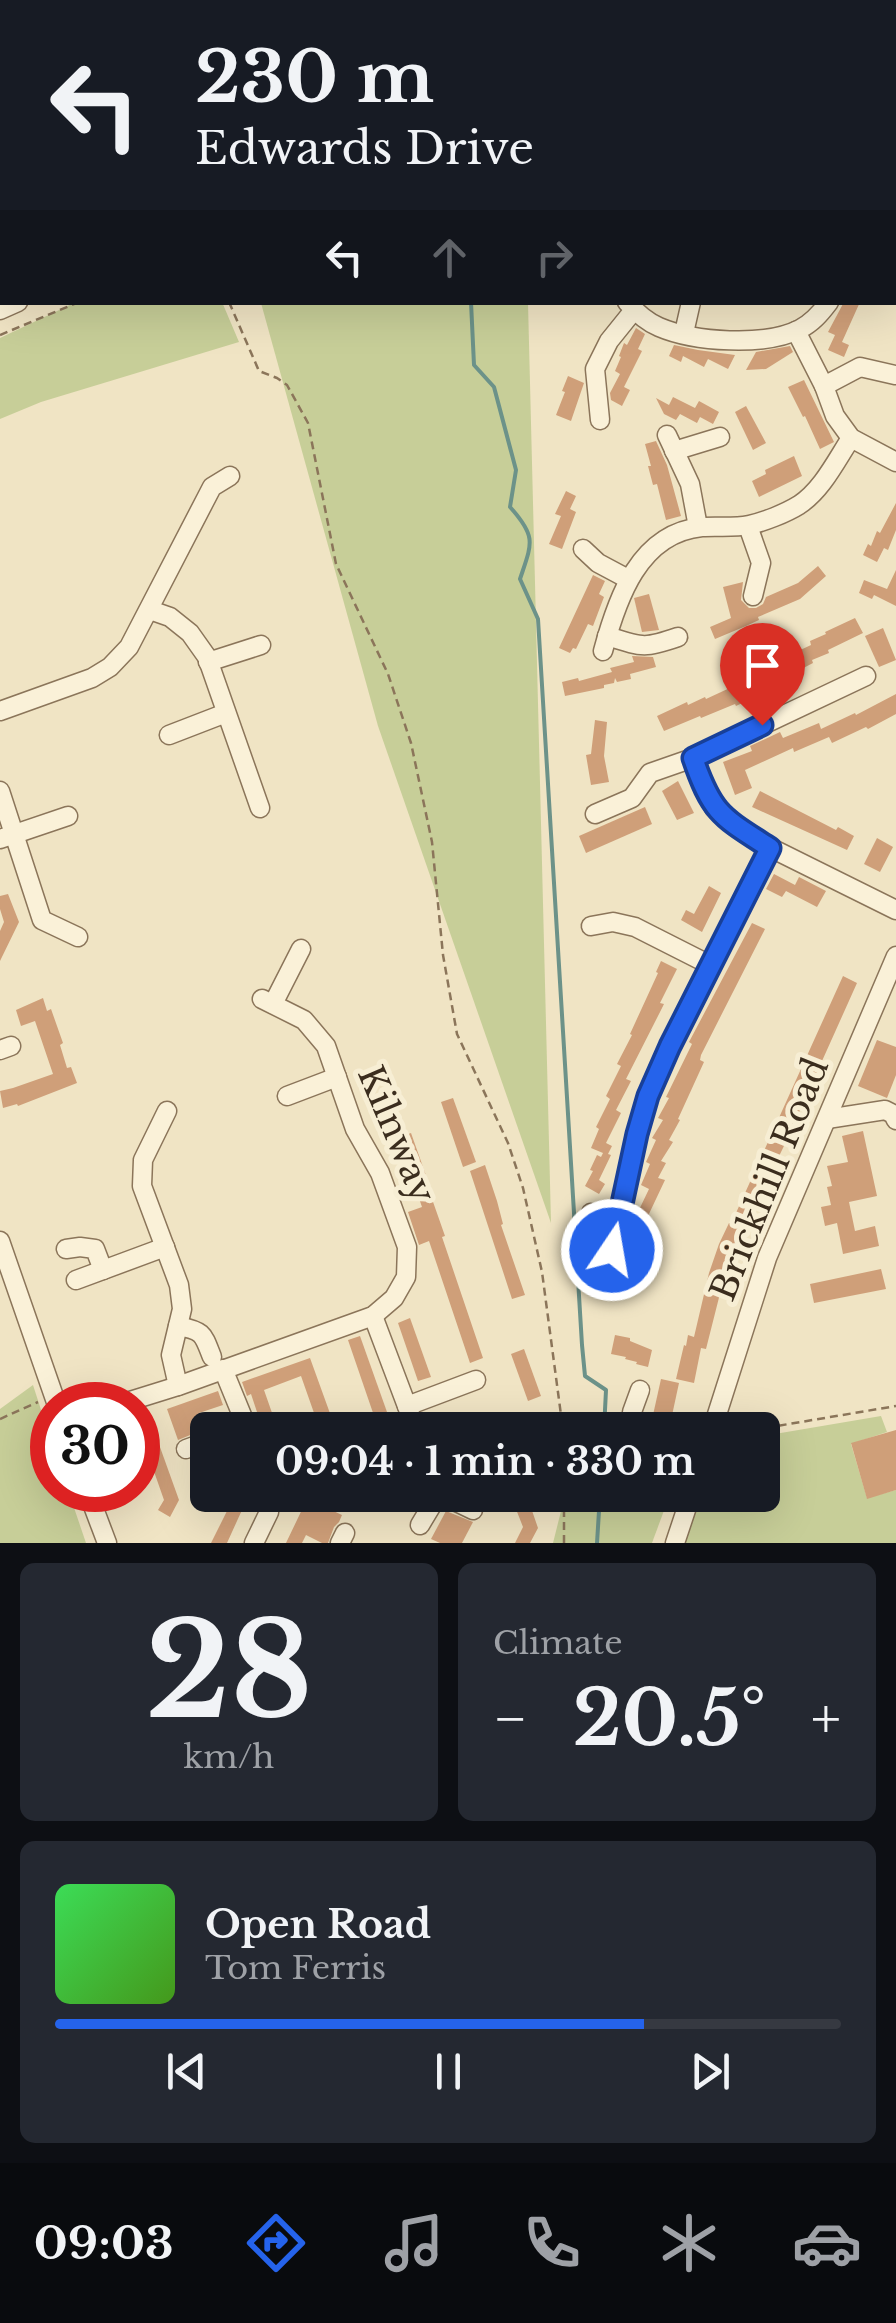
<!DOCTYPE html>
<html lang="en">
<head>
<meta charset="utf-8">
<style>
	body { margin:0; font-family:"Libre Baskerville",serif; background:#242831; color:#f1f3f6; height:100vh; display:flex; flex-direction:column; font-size:38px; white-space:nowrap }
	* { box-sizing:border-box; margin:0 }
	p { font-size:32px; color:#9ea1a6 }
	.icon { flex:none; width:55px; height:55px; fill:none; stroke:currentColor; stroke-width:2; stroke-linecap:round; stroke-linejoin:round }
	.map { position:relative; height:1543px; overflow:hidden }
	.panel { display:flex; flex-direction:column; gap:20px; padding:20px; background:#0d0f14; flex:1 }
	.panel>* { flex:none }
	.hud { position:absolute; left:0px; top:0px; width:898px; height:305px; box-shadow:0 10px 40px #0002; background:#171b24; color:#f1f3f6; overflow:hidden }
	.speed { position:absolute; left:30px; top:1382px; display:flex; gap:20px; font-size:50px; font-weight:700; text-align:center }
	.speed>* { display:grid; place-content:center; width:130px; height:130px; border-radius:50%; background:#171b24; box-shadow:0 10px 40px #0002; line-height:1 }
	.speed .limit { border:15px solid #d22; background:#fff; color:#111 }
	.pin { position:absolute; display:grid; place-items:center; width:85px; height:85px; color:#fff; margin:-102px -42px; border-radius:50% 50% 50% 0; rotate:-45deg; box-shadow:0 0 10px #0007 }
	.pin .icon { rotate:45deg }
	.me { position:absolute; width:110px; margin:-55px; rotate:12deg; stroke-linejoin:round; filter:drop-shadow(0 0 8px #0008) }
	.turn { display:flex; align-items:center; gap:35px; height:210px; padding:0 30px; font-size:45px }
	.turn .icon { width:130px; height:130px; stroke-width:2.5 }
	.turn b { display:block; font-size:70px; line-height:85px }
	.lanes { display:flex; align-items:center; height:95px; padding:0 30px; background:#0003; justify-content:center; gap:50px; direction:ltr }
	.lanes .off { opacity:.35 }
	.big { font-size:75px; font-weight:700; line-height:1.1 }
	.panel .widget { flex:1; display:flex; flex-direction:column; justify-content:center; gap:15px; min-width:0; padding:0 35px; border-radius:15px; background:#242831 }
	.panel .dial { align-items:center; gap:0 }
	.dial b { font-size:130px; line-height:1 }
	.song { display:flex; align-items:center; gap:30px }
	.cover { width:120px; height:120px; border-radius:15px; background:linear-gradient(135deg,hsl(130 70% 55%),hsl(100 70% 35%)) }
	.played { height:10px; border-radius:5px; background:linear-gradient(90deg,#2563eb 75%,#363941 75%) }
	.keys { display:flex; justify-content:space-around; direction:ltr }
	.heat { display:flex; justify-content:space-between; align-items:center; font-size:55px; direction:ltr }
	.panel .tiles { flex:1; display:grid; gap:20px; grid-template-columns:1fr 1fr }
	.widget:last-child { grid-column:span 2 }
	.trip { position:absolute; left:190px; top:1412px; width:590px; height:100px; border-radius:15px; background:#171b24; box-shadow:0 10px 40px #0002; font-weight:700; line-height:100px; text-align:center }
	.tabs { display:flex; height:160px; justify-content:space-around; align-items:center; background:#090b0e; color:#9ea1a6 }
	.tabs .icon { width:70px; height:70px }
	.tabs .selected { color:#2563eb }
	.tabs b { font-size:45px; color:#f1f3f6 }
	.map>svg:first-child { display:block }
</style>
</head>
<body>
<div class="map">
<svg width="896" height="1543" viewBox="0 0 896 1543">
	<rect width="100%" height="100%" fill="#f0e4c4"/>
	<g fill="#c7ce98">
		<polygon points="222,302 239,342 41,402 0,419 0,338 74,303"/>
		<polygon points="261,303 528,303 551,1223 378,726"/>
		<polygon points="33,1385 52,1444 52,1490 68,1490 86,1543 0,1543 0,1409"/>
		<polygon points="881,1416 887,1432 851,1444 867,1498 896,1490 896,1543 682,1543 699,1495 762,1495 763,1436"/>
		<polygon points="565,1495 665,1495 669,1497 652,1543 553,1543"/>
	</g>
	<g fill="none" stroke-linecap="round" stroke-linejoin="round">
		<g stroke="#6c9289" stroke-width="4">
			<polyline points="439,0 439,2"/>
			<path d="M471,302L474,365L494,387L516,470L510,507C537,537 532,543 520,579L538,619L582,1345L585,1376L606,1390L604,1430"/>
			<polyline points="597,1543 600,1495"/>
		</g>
	</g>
	<g fill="#cf9f79">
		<polygon points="844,302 860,302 842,342 849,345 844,357 828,350 835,335 828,332"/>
		<polygon points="636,328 645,334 638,349 642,351 624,387 630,390 622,406 611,400 610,393 620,374 615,371 621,357 619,356 624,343 627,345"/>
		<polygon points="674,345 698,350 735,355 728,369 708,359 704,367 683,356 681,362 669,356"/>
		<polygon points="790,346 793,352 766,369 746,370 756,352"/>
		<polygon points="568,376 584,383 571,421 556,415 565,392 562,391"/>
		<polygon points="804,380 834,442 820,449 805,416 803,417 788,387"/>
		<polygon points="673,397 695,408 699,401 719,412 713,424 700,417 697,423 680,414 676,420 664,414 656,398 669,405"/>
		<polygon points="746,406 766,443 753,450 735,412"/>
		<polygon points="656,441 667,465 681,516 666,520 657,484 653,485 648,466 651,466 645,444"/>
		<polygon points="794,456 802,476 759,497 752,481 766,474 765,470"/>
		<polygon points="566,491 576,496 570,509 576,512 562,549 549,544 561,516 555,514"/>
		<polygon points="896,503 896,530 888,550 884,548 877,562 863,555 868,544 871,546 877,531 880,533"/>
		<polygon points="818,566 826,576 800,599 758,617 759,620 746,626 715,639 710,627 731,618 723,587 743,582 741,600 749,608 756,608 763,604 766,597 798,583"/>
		<polygon points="896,570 896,606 874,595 872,599 859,593 864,580 887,589"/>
		<polygon points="593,575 605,581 599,594 604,597 593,626 588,624 576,649 573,648 570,653 559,648"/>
		<polygon points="649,594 659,630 642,632 634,598"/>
		<polygon points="855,618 863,633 828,650 829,653 812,660 813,663 763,689 765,692 736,706 735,704 701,718 700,716 664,731 657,716 687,702 688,705 705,697 706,699 762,673 761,670 778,663 777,661 811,645 810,641 826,634 825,632"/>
		<polygon points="883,628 896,660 879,667 865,636"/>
		<polygon points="632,656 653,657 656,667 630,674 631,679 617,682 615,678 614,683 604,685 604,688 565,696 562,682 578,678 579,681 612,672 610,668 634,662"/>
		<polygon points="896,694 896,714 868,729 866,727 832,743 829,737 794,752 793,748 745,770 752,788 735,795 723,762 752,751 750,746 780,732 783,738 819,723 821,729 855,713 856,715"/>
		<polygon points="595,720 607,722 604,756 609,782 591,785 586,755 591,754"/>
		<polygon points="678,781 694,813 677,820 662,791"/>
		<polygon points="760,791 836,830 838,827 854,836 847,850 752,807"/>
		<polygon points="645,807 652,824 586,853 579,836"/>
		<polygon points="877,838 893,847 880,872 864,864"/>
		<polygon points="774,874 795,885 799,877 826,891 817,907 786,891 782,897 766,889"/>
		<polygon points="709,886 721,893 702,932 681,920 686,910 694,914"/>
		<polygon points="8,894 19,922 0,961 0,931 4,922 0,909 0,896"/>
		<polygon points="752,923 765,929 701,1055 700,1060 704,1062 678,1119 680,1120 669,1140 673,1142 661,1161 666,1163 658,1178 665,1180 648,1216 638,1212 649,1189 641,1185 650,1164 646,1162 656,1140 652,1138 663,1120 658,1118 669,1098 666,1097 692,1044 689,1042"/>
		<polygon points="661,961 677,969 660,1003 664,1004 659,1014 626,1079 631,1081 616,1110 621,1113 606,1143 612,1146 608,1154 611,1155 599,1180 605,1184 599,1194 585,1186 593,1171 590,1170 597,1155 601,1157 603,1153 591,1148 599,1129 596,1127 610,1099 606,1096 621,1066 617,1064 632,1035 630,1034 658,973 656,972"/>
		<polygon points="843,976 857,983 783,1148 729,1258 706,1349 701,1348 694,1383 676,1379 684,1345 686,1346 688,1335 694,1337 709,1273 719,1244 729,1223 731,1224"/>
		<polygon points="43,998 47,1011 51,1009 63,1043 60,1045 67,1068 71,1067 77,1083 18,1106 17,1104 3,1108 0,1091 13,1088 53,1074 35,1021 21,1026 16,1010"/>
		<polygon points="877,1040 896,1047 896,1075 887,1098 858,1086"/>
		<polygon points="453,1098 476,1162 463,1167 441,1102"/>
		<polygon points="863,1131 877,1196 849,1202 855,1231 875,1226 879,1246 843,1254 837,1223 825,1226 821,1207 831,1205 827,1187 832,1186 827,1166 848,1162 842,1136"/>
		<polygon points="411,1133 434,1198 432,1199 445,1236 442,1237 483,1358 470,1363 429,1241 419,1245 408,1212 422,1207 398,1138"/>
		<polygon points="485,1165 497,1201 503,1224 501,1225 525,1295 512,1299 470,1171"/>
		<polygon points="881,1269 886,1289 814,1303 810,1284"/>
		<polygon points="410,1318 431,1377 418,1381 398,1323"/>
		<polygon points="615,1335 630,1338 630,1341 652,1350 648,1367 636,1364 637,1362 625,1359 626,1357 611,1354"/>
		<polygon points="360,1336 387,1412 393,1430 379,1430 372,1410 348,1340"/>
		<polygon points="524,1349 541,1396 528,1401 511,1354"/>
		<polygon points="310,1358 336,1430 320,1430 301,1376 264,1390 278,1430 263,1430 251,1394 247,1396 242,1382"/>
		<polygon points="661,1379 679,1383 671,1420 653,1415"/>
		<polygon points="218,1391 223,1405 199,1413 205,1429 178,1440 167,1409"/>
		<polygon points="151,1422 179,1500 170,1517 158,1510 164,1500 138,1426"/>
		<polygon points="896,1430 896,1490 867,1499 851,1443"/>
		<polygon points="221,1495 237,1495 242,1510 227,1543 211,1543 227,1511"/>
		<polygon points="309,1495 333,1495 327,1508 342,1515 339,1522 334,1527 328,1543 322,1543 306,1535 302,1543 286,1543"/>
		<polygon points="528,1499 538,1528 530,1543 515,1543 523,1527 514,1504"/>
		<polygon points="446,1511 473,1522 462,1543 440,1543 431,1539"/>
	</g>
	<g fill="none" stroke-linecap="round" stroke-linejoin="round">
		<defs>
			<g id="minor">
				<polyline points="155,0 157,2"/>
				<polyline points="847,0 848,2"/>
				<polyline points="0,5 2,7"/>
				<polyline points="895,73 896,72"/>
				<polyline points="0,78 2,77"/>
				<polyline points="895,97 896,99"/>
				<polyline points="895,131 896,130"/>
				<path d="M627,302C635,311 647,322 659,327C694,342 765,347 800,329C812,323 820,314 829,302"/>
				<polyline points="0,310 18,302"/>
				<polyline points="796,331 824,386 835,416 851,438 896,462"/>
				<polyline points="684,333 691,302"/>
				<polyline points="824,386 860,367 895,375"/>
				<polyline points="600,420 595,369 609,341 634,310"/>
				<polyline points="667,435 690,484 698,527"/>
				<polyline points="674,451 720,437"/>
				<polyline points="748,526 761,563 753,596"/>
				<polyline points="583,549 598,563 628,579"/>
				<polyline points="150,610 170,617 190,633 207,657 260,808"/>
				<path d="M607,636C642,647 644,649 678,637"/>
				<path d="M603,651C617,599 639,533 702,527C717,526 734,528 749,525C764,522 786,513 799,505C822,490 836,461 851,438"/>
				<polyline points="208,662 261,645"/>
				<polyline points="0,711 92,678 110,667 129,647 212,487 230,476"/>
				<polyline points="169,735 226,713"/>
				<polyline points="693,758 703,787 714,808 728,820 771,848 896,910"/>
				<polyline points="0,791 42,920 78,937"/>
				<polyline points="595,814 632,798 650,773 693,758 866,676"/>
				<polyline points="0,839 68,816"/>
				<polyline points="591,926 613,922 635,927 712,966"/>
				<polyline points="273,1004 301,949"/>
				<polyline points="0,1050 11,1046"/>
				<polyline points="287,1096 337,1077"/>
				<polyline points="167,1111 143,1160 142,1186 179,1285 182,1309 171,1355 178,1386"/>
				<polyline points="827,1119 885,1110 893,1114 896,1120"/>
				<polyline points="591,1213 618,1222"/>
				<polyline points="0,1241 57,1405"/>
				<polyline points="66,1249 80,1247 95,1249 103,1270"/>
				<polyline points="611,1251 637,1134 649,1096 670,1046 771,848"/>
				<polyline points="76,1280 165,1247"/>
				<polyline points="373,1316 416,1430"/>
				<path d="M178,1326C204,1331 203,1334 212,1357"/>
				<polyline points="223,1369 248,1430"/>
				<polyline points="640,1390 632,1412 636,1423 659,1430"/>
				<polyline points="117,1405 178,1386 373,1316 394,1298 406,1277 407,1247 380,1173 355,1129 326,1046 304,1020 262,999"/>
				<polyline points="407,1406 476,1380"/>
				<polyline points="712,1430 767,1258 896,956"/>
				<polyline points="186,1449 208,1441"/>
				<polyline points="87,1490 107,1543"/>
				<polyline points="442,1495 473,1510"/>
				<polyline points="420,1525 438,1495"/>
				<polyline points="254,1543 269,1512 270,1495"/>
				<polyline points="340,1543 345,1533"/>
				<polyline points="675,1543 691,1495"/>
			</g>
		</defs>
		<use href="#minor" stroke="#8b755a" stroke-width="21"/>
		<g stroke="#8b755a" stroke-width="2.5" stroke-dasharray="8 5" stroke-linecap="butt">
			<polyline points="312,0 313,2"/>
			<polyline points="895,55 896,54"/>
			<polyline points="229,302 259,371 277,378 287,385 308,423 336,564 388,674 411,743 432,842 443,955 457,1034 508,1143 523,1188 542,1272 563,1430"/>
			<polyline points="0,335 79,302"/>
			<polyline points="0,1419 38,1402"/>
			<polyline points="753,1430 896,1406"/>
			<polyline points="564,1543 564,1495"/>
		</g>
		<use href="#minor" stroke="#faf1d8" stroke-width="18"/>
	</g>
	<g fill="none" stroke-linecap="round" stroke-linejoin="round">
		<defs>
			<path id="route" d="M612,1250L637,1134L648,1096L670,1046L770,848C722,817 712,814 693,758L762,725"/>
		</defs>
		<use href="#route" stroke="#184099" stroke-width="25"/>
		<use href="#route" stroke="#2563eb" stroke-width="18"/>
	</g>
	<g text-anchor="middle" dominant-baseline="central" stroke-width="10" stroke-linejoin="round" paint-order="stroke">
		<g font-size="35" fill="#3b2d1e" stroke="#f7eed4">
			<text transform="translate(397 1134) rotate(67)">Kilnway</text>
			<text transform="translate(769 1179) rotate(-68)">Brickhill Road</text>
		</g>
	</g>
</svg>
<div class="speed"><div class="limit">30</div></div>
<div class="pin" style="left:762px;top:725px;background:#d93025"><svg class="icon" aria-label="arrive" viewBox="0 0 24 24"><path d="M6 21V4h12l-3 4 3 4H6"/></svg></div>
<svg class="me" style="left:612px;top:1250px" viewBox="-20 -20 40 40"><circle r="17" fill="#2563eb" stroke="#fff" stroke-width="3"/><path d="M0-11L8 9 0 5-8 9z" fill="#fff"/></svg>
<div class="trip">09:04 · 1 min · 330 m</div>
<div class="hud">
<div class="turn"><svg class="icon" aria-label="left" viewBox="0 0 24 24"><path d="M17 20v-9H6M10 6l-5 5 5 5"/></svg><div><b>230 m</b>Edwards Drive</div></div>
<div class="lanes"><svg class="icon" aria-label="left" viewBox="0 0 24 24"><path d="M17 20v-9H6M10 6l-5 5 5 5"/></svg><svg class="icon off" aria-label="ahead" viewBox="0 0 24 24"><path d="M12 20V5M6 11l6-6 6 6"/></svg><svg class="icon off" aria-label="right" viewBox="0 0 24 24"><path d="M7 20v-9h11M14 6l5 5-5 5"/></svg></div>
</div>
</div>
<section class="panel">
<div class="tiles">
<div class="widget dial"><b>28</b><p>km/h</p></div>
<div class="widget"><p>Climate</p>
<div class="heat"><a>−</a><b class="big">20.5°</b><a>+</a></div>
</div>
<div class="widget">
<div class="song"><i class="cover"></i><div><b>Open Road</b><p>Tom Ferris</p></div></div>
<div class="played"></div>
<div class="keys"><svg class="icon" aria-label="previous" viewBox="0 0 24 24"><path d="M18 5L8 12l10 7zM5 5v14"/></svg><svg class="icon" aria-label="pause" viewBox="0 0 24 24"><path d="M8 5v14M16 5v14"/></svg><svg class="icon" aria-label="next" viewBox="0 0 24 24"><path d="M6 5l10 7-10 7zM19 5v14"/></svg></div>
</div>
</div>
</section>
<nav class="tabs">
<b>09:03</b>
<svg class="icon selected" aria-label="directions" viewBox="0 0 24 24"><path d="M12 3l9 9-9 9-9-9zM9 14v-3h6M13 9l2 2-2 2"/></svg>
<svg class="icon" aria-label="music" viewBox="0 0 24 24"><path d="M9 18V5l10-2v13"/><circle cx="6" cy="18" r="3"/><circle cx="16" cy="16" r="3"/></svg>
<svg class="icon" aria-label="phone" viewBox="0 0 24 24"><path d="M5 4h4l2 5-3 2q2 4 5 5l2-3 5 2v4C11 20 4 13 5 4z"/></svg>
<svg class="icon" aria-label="climate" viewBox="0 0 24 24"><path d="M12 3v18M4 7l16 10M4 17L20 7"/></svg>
<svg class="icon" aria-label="car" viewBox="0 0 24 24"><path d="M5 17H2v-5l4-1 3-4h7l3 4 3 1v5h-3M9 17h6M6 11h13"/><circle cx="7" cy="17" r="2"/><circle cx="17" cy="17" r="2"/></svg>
</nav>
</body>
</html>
